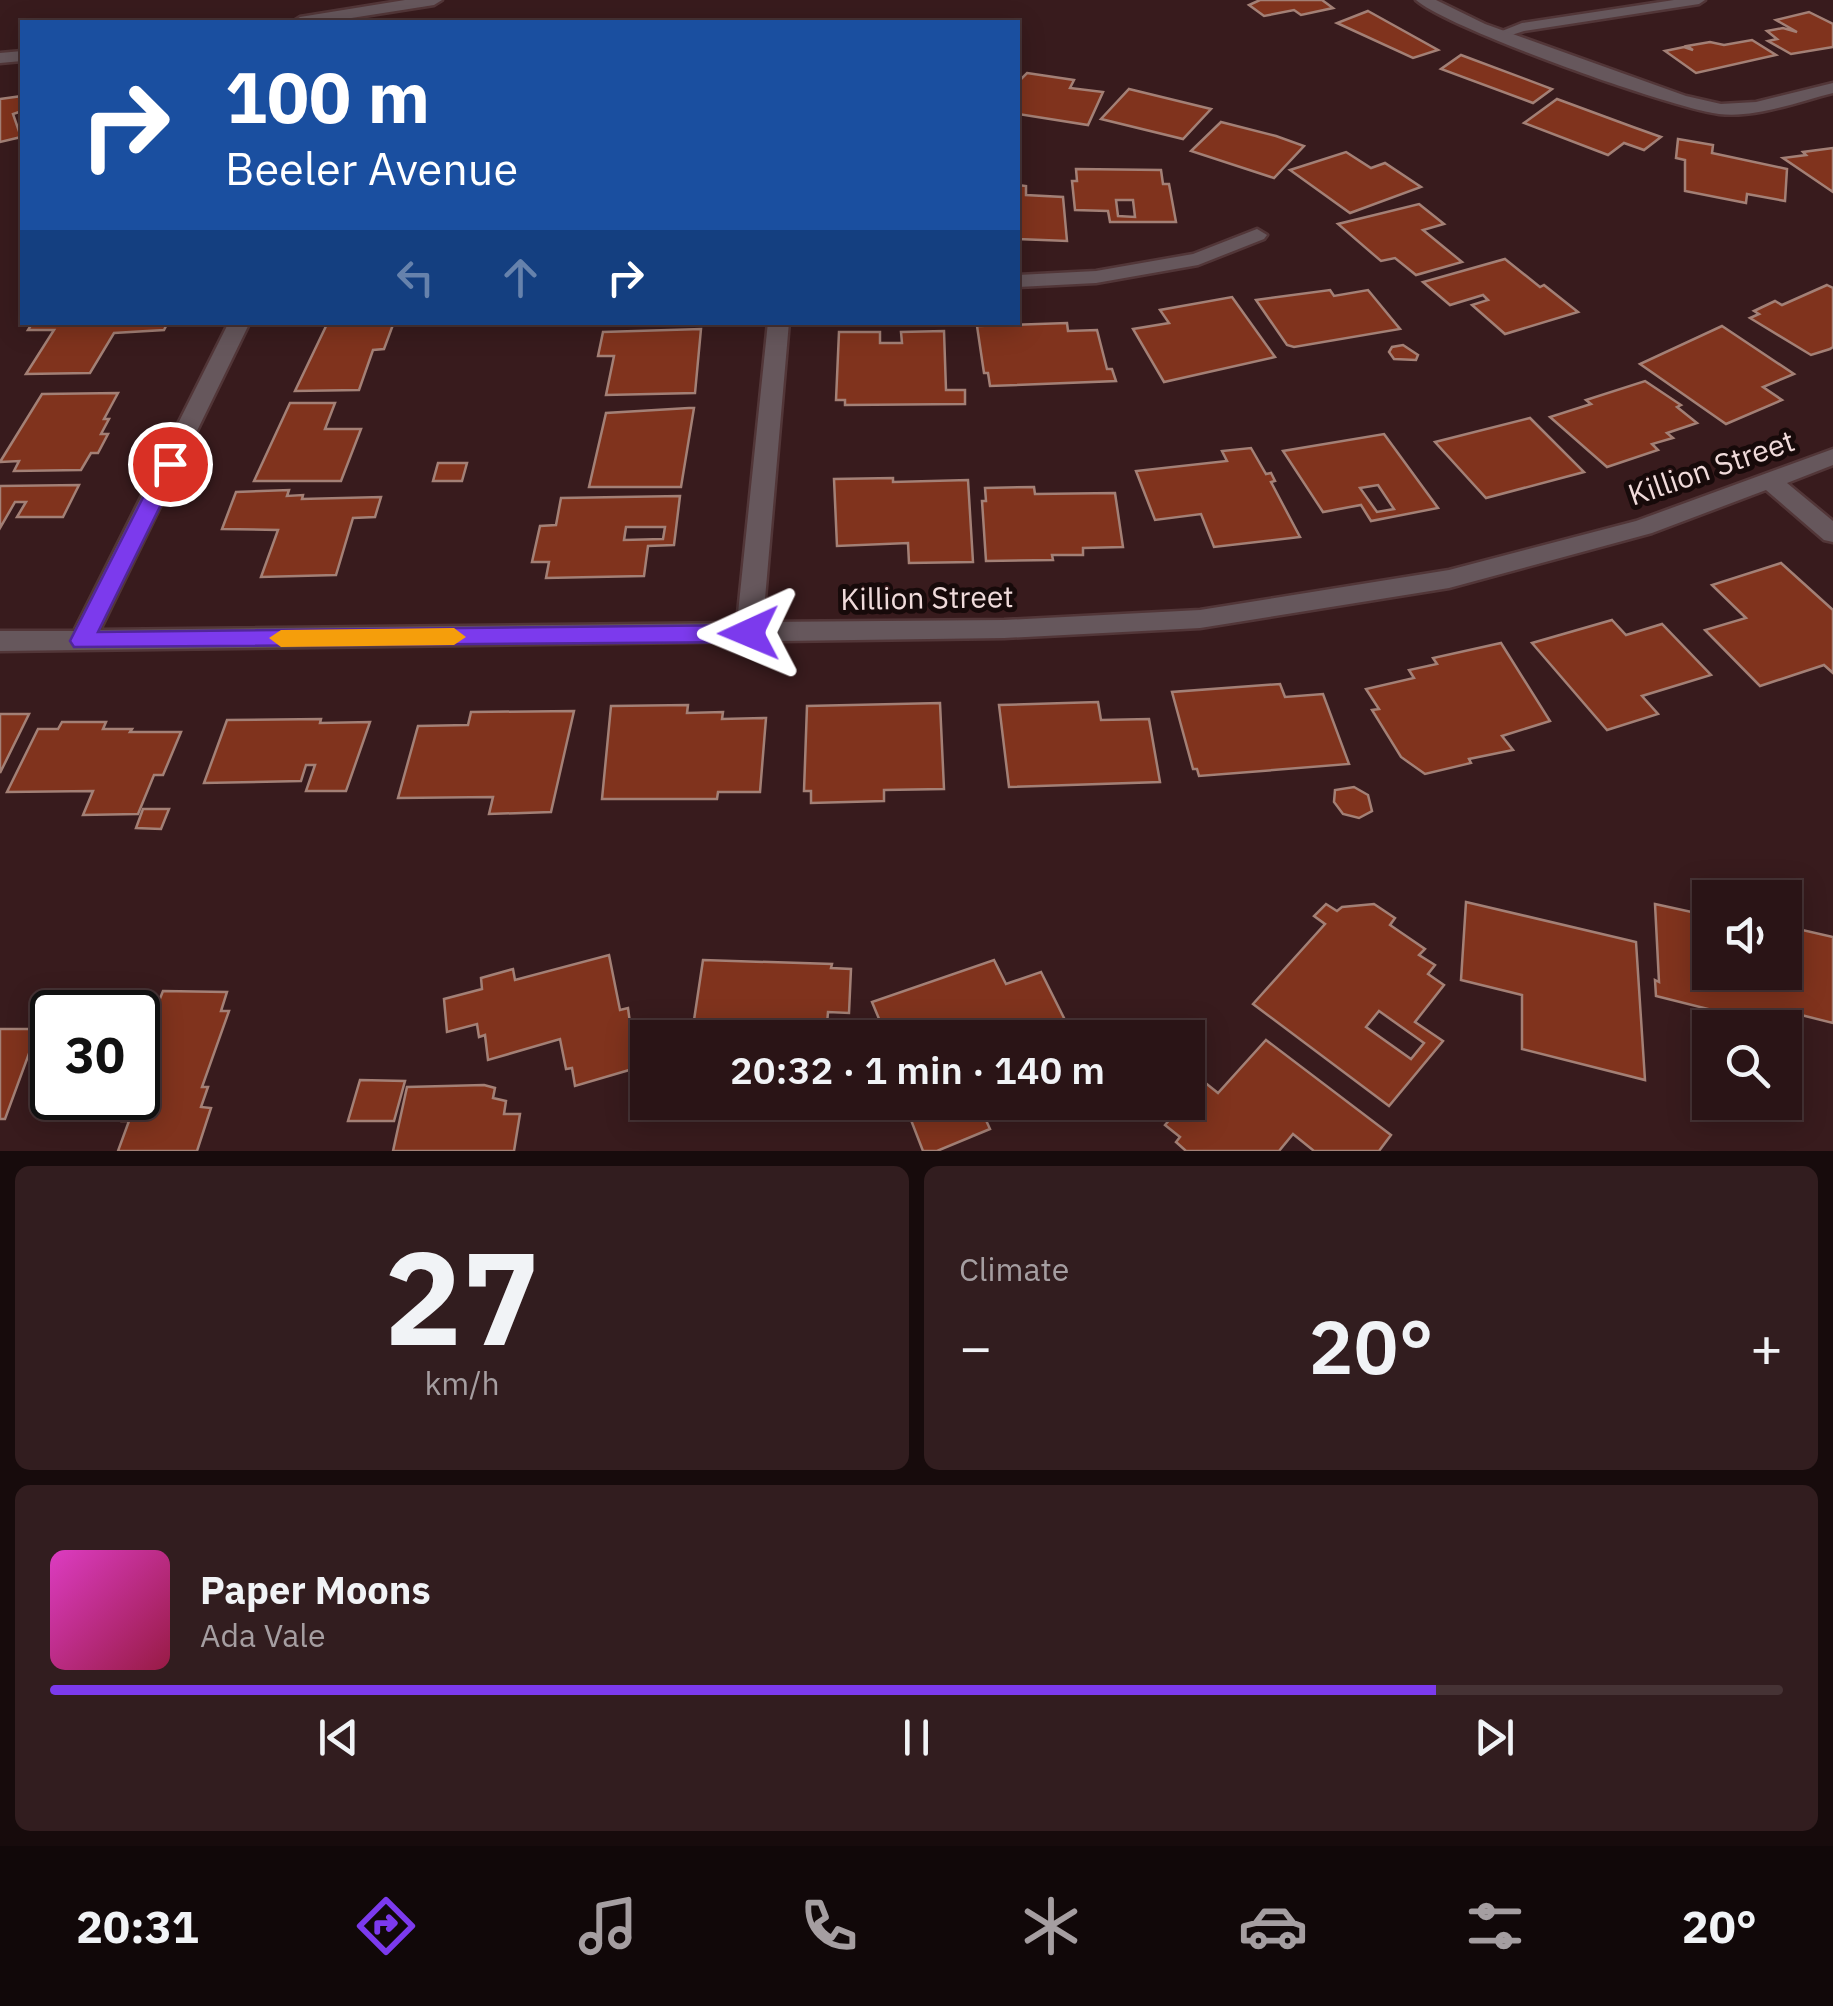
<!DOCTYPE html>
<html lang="en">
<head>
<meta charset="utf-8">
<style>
	body { margin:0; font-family:"IBM Plex Sans",sans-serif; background:#321d1f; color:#f1f3f6; height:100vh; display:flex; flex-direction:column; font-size:38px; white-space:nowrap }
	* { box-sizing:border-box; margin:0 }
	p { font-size:32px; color:#a59ea1 }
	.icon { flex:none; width:55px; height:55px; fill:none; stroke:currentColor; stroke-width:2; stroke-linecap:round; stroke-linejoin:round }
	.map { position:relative; height:1151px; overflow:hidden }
	.sheet { display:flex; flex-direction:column; gap:15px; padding:15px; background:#170b0c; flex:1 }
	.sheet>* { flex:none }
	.guide { position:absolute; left:20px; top:20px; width:1000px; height:305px; border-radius:0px; box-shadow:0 5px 25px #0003,0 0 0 2px #463335; background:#1a4fa0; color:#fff; overflow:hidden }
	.controls { position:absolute; left:1692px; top:880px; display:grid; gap:20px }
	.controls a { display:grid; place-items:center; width:110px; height:110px; border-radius:0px; background:#2a1416; box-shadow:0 5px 25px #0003,0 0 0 2px #463335; font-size:50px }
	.speed { position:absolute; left:30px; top:990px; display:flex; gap:20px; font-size:50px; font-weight:700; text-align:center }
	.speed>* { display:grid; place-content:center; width:130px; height:130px; border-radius:50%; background:#2a1416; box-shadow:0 5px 25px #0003,0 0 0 2px #463335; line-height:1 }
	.speed .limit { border:5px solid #111; border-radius:15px; background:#fff; color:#111 }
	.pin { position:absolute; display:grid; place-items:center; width:85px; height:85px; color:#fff; margin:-42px; border:5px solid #fff; border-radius:50%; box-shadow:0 2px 10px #0007 }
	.me { position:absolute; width:110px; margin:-55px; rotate:269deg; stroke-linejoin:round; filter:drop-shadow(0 0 8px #0008) }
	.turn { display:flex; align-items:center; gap:35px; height:210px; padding:0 40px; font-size:45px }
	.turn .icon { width:130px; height:130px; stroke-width:2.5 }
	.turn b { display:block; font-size:70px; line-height:85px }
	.lanes { display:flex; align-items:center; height:95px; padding:0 40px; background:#0003; justify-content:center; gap:50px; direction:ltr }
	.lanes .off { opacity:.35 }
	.big { font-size:75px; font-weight:600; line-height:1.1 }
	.sheet .tile { flex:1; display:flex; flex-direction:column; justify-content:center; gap:15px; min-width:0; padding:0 35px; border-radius:15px; background:#321d1f }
	.sheet .dial { align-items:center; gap:0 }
	.dial b { font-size:130px; line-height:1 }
	.song { display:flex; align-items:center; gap:30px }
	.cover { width:120px; height:120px; border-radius:15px; background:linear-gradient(135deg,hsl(310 70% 55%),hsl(340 70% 35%)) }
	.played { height:10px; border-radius:5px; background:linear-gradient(90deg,#7c3aed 80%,#463335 80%) }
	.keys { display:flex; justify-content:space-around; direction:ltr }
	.heat { display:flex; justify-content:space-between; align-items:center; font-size:55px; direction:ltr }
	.sheet .tiles { flex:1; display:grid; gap:15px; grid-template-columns:1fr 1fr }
	.tile:last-child { grid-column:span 2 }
	.trip { position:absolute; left:630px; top:1020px; width:575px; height:100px; border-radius:0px; background:#2a1416; box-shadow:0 5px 25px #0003,0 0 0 2px #463335; font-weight:600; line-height:100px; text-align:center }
	.tab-bar { display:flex; height:160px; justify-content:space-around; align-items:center; background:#110809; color:#a59ea1 }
	.tab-bar .icon { width:70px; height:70px }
	.tab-bar .current { color:#7c3aed }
	.tab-bar b { font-size:45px; color:#f1f3f6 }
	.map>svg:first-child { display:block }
</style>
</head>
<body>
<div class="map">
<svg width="1833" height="1151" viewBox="0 0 1833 1151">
	<rect width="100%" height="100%" fill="#381b1d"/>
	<g fill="#80331d" stroke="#a38076" stroke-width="2.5" fill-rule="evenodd">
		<polygon points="1260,0 1322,0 1333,8 1301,15 1294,10 1264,16 1249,5"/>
		<polygon points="1368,11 1438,50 1413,58 1337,23"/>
		<polygon points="1809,12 1833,24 1833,47 1791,54 1768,41 1777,39 1767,31 1783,28 1797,32 1776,20"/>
		<polygon points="1752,40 1776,55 1696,73 1665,51 1684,47 1693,50 1687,46 1710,42 1724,45"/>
		<polygon points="1461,55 1552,89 1533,103 1441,69"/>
		<polygon points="1027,73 1074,80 1070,88 1103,92 1088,125 1018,114 1018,82"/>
		<polygon points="1129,89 1211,109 1183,139 1101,119"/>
		<polygon points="22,96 22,111 13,114 21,137 0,142 0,99"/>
		<polygon points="1557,99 1633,127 1661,137 1644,150 1624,143 1608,155 1524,123"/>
		<polygon points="1221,122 1276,136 1304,146 1274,178 1191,151"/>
		<polygon points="1678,139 1713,145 1712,153 1787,169 1785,201 1747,194 1746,203 1685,191 1685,160 1676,158"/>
		<polygon points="1833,148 1833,192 1783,158 1806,155 1803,152"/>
		<polygon points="1346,152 1371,168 1385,163 1421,187 1350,213 1290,170"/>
		<path d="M1076,169L1161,170L1163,184H1169L1176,222H1110L1108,211L1075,210L1072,181H1077ZM1116,200H1133L1135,217L1118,216Z"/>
		<polygon points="1018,185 1026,186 1026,195 1063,197 1067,241 1018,239"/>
		<polygon points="1419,204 1444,224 1423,230 1462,262 1416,275 1395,258 1381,261 1338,224"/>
		<polygon points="1505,259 1540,287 1544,285 1578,312 1505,334 1472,305 1488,300 1483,295 1450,305 1423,282"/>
		<polygon points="1827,285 1833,288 1833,347 1830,349 1811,355 1750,318 1759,314 1754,311 1775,301 1782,305"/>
		<polygon points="1330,290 1334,296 1368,290 1400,329 1294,347 1287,345 1256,300"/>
		<polygon points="1232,297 1275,357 1164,382 1133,329 1169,323 1160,310"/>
		<polygon points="33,322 168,322 164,330 114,333 90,373 26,374 54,330 28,330"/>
		<polygon points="328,322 394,322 384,349 373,350 359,390 295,391"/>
		<polygon points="1067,323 1068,331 1097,330 1107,369 1112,369 1116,381 990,386 988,373 984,373 977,326"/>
		<polygon points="1722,326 1794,374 1763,387 1782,400 1726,424 1640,364"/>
		<polygon points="701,329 695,393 606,395 614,356 598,356 603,332"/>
		<polygon points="944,331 946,390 965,390 965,404 845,405 845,400 836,400 839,332 880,332 880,343 902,343 901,332"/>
		<polygon points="1403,345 1418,355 1416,360 1394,359 1389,352 1392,347"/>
		<polygon points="1645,381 1681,405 1677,407 1697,423 1667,433 1673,438 1652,444 1658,450 1607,467 1550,417 1591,404 1586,400"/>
		<polygon points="118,393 104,419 109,419 101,434 108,434 98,453 91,453 81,470 14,471 19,461 0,462 42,394"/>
		<polygon points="290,403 335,403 325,429 361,429 341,481 254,481"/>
		<polygon points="689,408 694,408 681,487 589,487 606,413"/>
		<polygon points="1530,418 1584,472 1486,498 1435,442"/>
		<path d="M1384,434L1438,508L1371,521L1361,505L1323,512L1283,451ZM1378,485L1394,509L1377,512L1360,488Z"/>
		<polygon points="1251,448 1266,474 1271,473 1275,481 1271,482 1300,537 1214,547 1201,514 1155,520 1136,471 1227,461 1222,451"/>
		<polygon points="438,463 467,463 462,481 433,481"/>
		<polygon points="893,478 893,482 968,480 973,562 909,563 908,543 837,546 834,479"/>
		<polygon points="79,485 63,517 17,517 26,502 15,502 0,528 0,486"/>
		<polygon points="1034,487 1035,494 1115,493 1123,547 1083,548 1083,555 1052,555 1053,560 986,561 982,501 986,501 985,488"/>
		<polygon points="289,490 287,496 303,495 302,499 381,497 375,517 353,518 336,575 261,577 278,530 222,529 236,492"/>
		<path d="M680,496L674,545L648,546L644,576L546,578L549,562H532L540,526L556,525L561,498ZM626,527H665L663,539L624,540Z"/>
		<polygon points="1781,563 1833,610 1833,673 1824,665 1760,686 1705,630 1746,618 1712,585"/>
		<polygon points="1612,620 1626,635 1662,624 1711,675 1642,696 1658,714 1607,730 1532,643"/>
		<polygon points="1501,643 1550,721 1502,736 1513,750 1469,759 1471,763 1425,774 1401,757 1372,710 1379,709 1366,689 1414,678 1409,670 1437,664 1433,658"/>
		<polygon points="1280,684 1285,697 1323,694 1349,764 1199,776 1197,769 1193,769 1172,692"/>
		<polygon points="1098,702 1101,720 1149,719 1160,782 1009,787 999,705"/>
		<polygon points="940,703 944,789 884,790 884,801 811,803 811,791 804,791 807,706"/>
		<polygon points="688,705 687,713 723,712 722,719 766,718 760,792 718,792 717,799 602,799 611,706"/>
		<polygon points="574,711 551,812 489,814 493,797 398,798 418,726 468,725 471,712"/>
		<polygon points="0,714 29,714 0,773"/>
		<polygon points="321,719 320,723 370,722 346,791 306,791 315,765 306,765 301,781 204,783 227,720"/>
		<polygon points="62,722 106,722 103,729 132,729 130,732 181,732 163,775 154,775 138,814 83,815 93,791 7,792 38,729 58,729"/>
		<polygon points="1354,787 1368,795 1372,811 1359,818 1343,814 1334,802 1335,790"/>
		<polygon points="143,809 169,809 161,829 136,828"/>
		<polygon points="1466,902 1636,942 1645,1080 1522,1049 1522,995 1461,980"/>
		<path d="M1326,904L1337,911L1342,907L1374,904L1395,918L1390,925L1425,949L1419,955L1435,965L1428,974L1444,985L1415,1022L1443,1041L1389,1106L1253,1004L1325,924L1314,916ZM1379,1011L1424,1043L1411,1059L1366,1027Z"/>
		<polygon points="1655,904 1710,916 1710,972 1785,972 1785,926 1833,937 1833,1023 1793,1013 1794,1022 1751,1012 1752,1020 1656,996 1655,980 1659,982"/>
		<polygon points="609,955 620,1010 628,1008 636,1068 575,1086 572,1068 566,1069 560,1039 488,1060 485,1035 479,1037 477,1024 447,1032 444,999 482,989 481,978 513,969 515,980"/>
		<polygon points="703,960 832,964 831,968 851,969 849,1013 828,1012 826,1037 680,1038 683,1020 694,1020"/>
		<polygon points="994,960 1006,984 1041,972 1070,1030 1062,1032 1065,1038 887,1038 872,1002"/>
		<polygon points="163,991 227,992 221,1011 229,1011 202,1087 208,1087 201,1107 211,1108 197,1151 118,1151 129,1121 122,1121 129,1102 41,1101 52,1075 52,1098 138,1098 138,1012 79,1012 155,1011"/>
		<polygon points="0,1029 38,1029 5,1119 0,1119"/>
		<polygon points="1266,1040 1391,1135 1379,1151 1314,1151 1293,1134 1279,1151 1186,1151 1176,1142 1180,1137 1165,1125 1203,1081 1218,1093"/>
		<polygon points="360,1080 405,1081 394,1121 348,1121"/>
		<polygon points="484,1085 495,1088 493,1098 506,1101 504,1114 520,1114 514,1151 393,1151 407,1087"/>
		<polygon points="904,1102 1027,1102 985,1118 990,1129 937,1151 923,1151"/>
	</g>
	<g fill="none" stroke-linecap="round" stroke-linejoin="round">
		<defs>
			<polygon id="service" points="1674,0 1705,0 1699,4 1524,31 1499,39 1492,35 1522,23"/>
			<g id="minor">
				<path d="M1416,0H1436L1485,24L1686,96L1721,104L1756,102L1833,83V93C1797,102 1757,118 1719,114C1671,108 1449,29 1416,0Z"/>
				<polygon points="1257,229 1267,235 1264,239 1198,265 1096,283 1018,287 1018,275 1096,271 1193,254"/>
				<polygon points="229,322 250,322 100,630 737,623 768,322 789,322 763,622 1004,620 1200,610 1449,570 1636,521 1833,449 1833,465 1787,483 1833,521 1833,542 1824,540 1766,490 1652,533 1449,588 1200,628 1004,638 0,651 0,631 74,631"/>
			</g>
			<g id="tertiary">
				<polygon points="405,0 442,0 434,5 326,22 292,22 300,17"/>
				<polygon points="22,51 22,61 0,63 0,53"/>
			</g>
		</defs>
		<use href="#service" stroke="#523638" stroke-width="5"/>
		<use href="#minor" stroke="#523638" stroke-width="5"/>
		<use href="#tertiary" stroke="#523638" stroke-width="5"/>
		<use href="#service" fill="#66575c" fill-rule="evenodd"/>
		<use href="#minor" fill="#66575c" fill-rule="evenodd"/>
		<use href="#tertiary" fill="#66575c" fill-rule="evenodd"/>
	</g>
	<polygon fill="#7c3aed" stroke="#51269a" stroke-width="2.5" points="170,457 181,464 98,632 749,625 761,633 749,642 74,647 70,641 160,464"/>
	<polygon fill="#f59e0b" points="454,628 466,637 454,645 281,647 269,638 281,630"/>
	<g text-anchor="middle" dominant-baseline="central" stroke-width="10" stroke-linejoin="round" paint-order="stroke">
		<g font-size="30" fill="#f0dbdb" stroke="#170a0a">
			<text transform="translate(1711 467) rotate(-19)">Killion Street</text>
			<text transform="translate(927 597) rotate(-1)">Killion Street</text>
		</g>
	</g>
</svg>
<div class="controls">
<a><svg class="icon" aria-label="sound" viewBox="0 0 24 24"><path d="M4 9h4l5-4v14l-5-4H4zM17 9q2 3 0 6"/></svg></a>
<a><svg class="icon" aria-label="search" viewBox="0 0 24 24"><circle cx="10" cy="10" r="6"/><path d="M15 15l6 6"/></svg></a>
</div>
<div class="speed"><div class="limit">30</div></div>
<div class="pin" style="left:170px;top:464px;background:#d93025"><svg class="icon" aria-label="arrive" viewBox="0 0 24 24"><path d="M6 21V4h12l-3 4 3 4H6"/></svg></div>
<svg class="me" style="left:749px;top:633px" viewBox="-20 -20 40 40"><path d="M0-17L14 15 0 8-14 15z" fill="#7c3aed" stroke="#fff" stroke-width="4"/></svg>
<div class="trip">20:32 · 1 min · 140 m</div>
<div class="guide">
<div class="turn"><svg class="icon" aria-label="right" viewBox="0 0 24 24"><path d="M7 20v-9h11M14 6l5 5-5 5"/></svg><div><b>100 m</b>Beeler Avenue</div></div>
<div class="lanes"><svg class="icon off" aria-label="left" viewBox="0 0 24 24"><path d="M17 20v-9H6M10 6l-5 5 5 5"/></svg><svg class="icon off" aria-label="ahead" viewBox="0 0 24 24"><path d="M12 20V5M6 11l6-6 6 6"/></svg><svg class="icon" aria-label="right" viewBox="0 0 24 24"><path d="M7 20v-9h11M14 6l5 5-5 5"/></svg></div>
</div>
</div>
<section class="sheet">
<div class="tiles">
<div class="tile dial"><b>27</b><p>km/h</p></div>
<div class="tile"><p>Climate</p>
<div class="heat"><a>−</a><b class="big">20°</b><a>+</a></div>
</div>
<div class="tile">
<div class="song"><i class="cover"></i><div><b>Paper Moons</b><p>Ada Vale</p></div></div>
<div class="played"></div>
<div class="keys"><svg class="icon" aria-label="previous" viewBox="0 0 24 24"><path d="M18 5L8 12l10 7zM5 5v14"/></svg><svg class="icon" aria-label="pause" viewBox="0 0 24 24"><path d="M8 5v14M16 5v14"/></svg><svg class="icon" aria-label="next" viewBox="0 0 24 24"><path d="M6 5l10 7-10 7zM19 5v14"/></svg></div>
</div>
</div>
</section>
<nav class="tab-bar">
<b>20:31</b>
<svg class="icon current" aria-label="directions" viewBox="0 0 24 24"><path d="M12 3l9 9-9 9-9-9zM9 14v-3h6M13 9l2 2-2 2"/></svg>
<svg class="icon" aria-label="music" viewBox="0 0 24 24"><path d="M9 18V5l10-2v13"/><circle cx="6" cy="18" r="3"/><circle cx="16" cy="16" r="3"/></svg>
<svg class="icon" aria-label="phone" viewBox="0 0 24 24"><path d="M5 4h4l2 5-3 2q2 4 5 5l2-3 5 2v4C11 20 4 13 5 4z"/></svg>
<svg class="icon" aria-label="climate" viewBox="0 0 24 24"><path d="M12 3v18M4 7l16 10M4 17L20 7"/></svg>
<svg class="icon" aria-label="car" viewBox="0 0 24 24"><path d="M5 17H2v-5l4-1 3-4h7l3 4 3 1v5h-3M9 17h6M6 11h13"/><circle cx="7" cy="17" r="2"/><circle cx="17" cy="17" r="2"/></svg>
<svg class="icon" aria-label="filters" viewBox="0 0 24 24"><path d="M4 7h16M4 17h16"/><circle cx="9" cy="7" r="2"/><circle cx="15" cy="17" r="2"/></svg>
<b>20°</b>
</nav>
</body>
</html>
